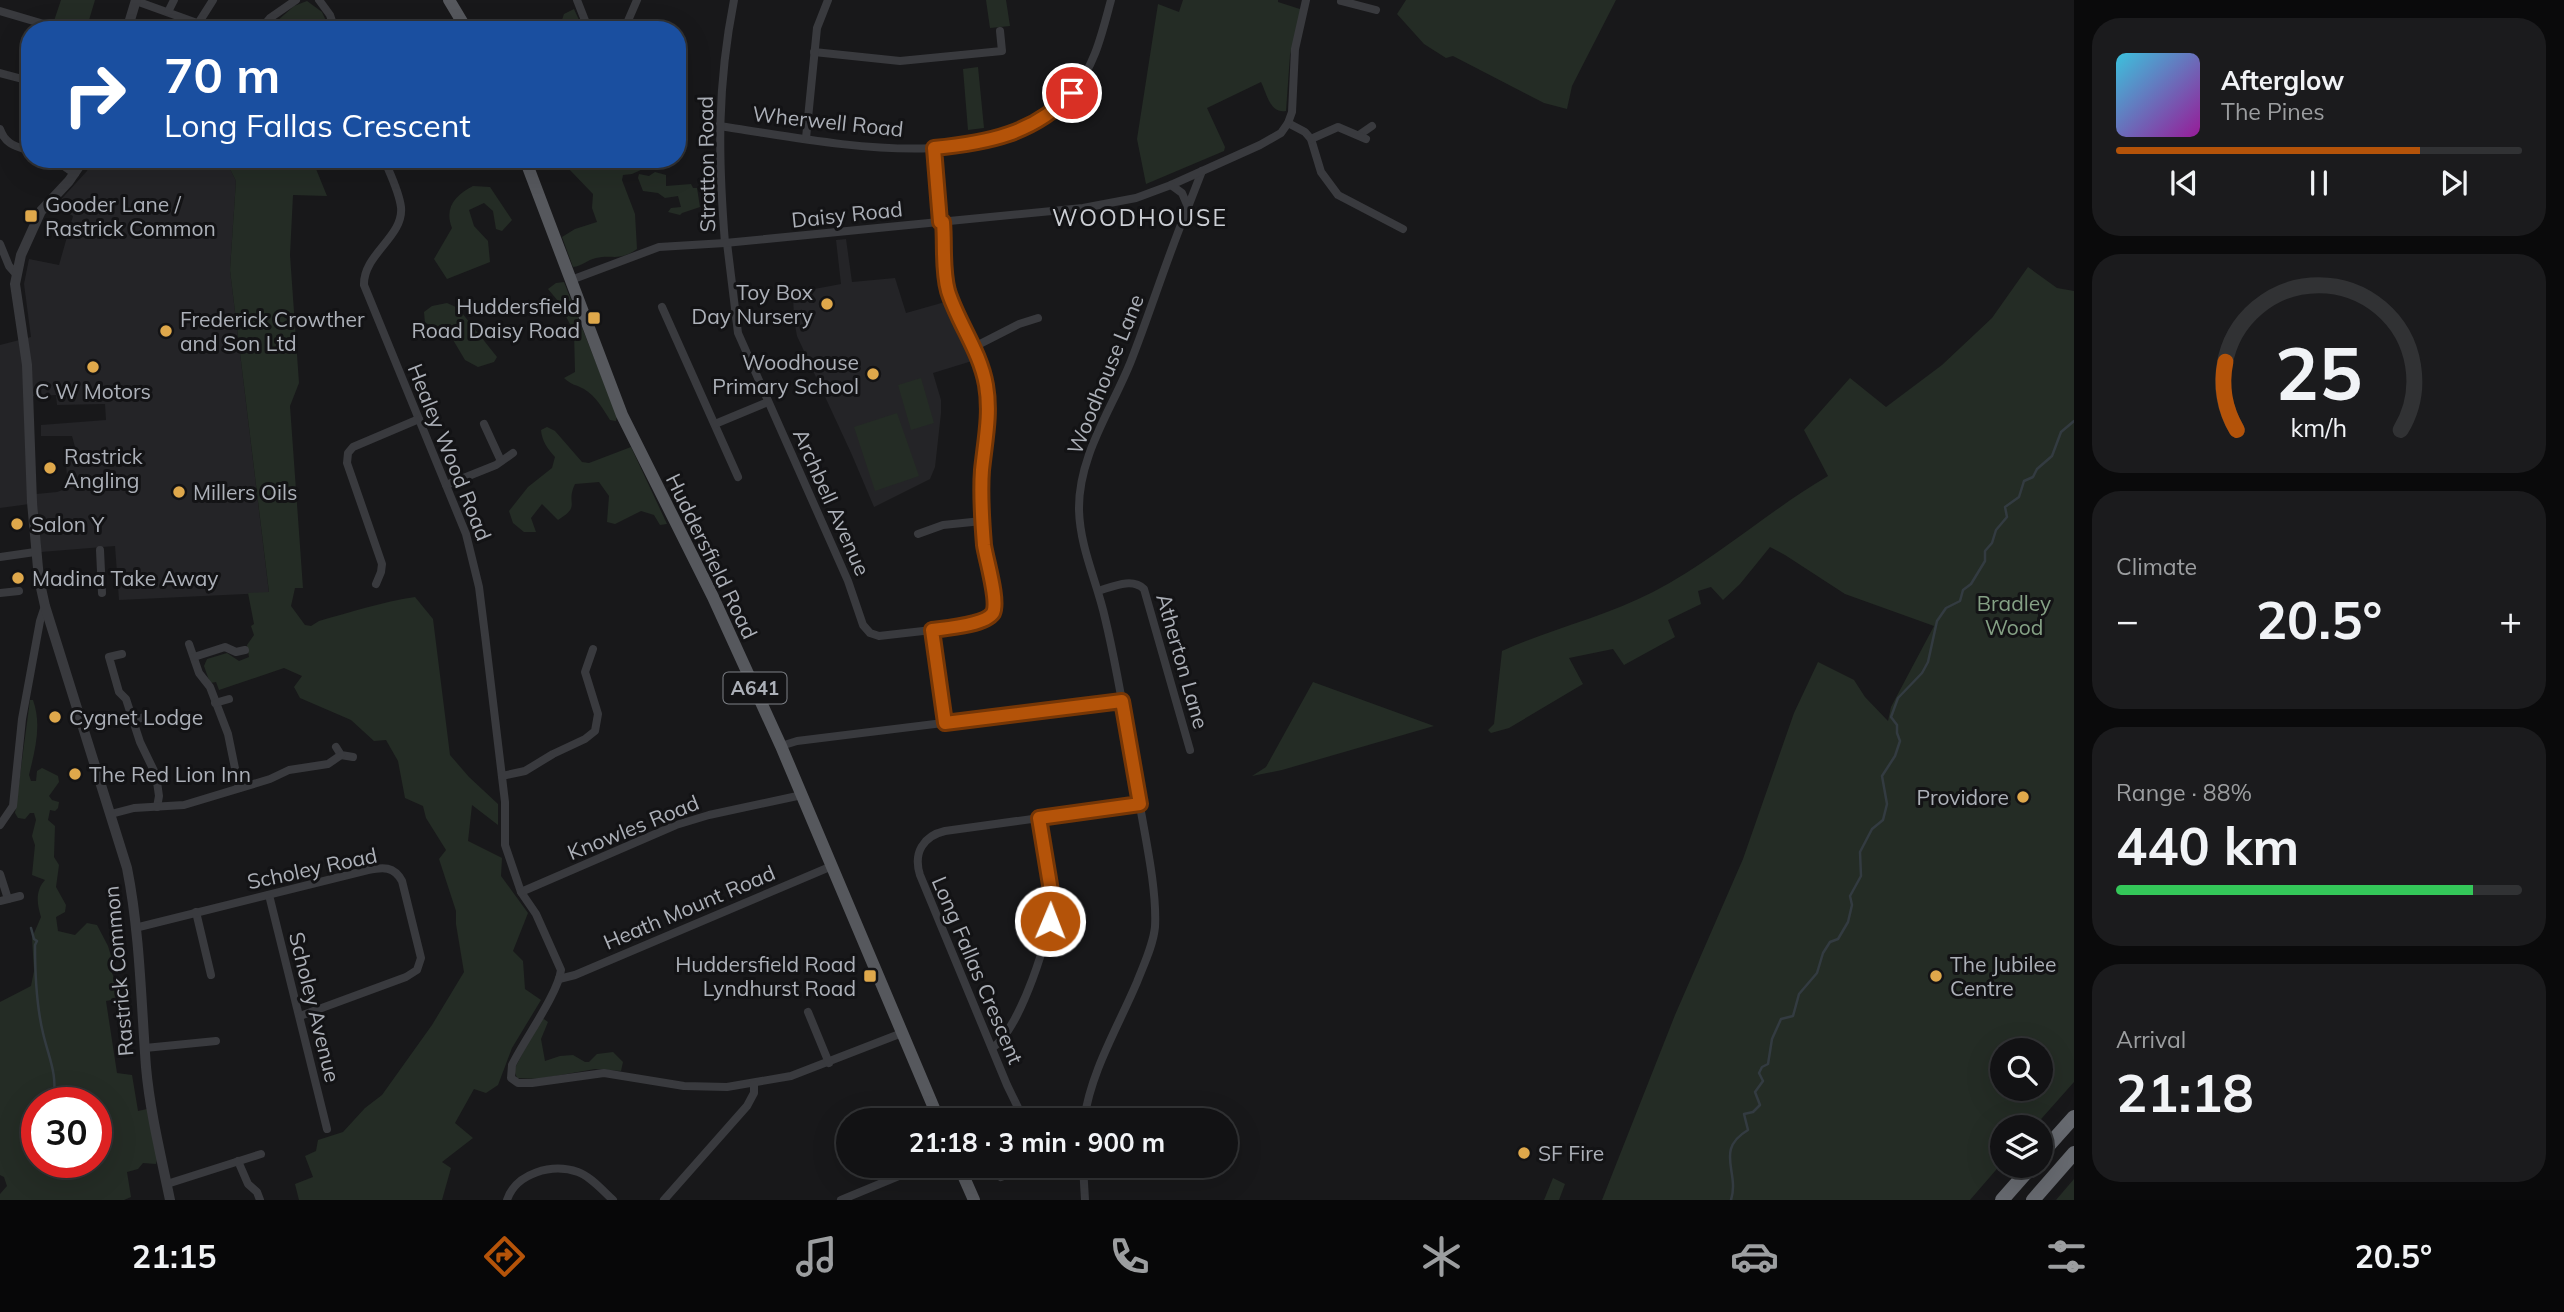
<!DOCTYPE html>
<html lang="en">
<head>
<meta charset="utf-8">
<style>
	body { margin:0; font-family:Mulish,sans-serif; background:#1b1b1d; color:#f1f3f6; height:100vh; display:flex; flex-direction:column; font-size:26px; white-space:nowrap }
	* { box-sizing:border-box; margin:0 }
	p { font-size:23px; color:#9c9ea0 }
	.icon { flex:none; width:38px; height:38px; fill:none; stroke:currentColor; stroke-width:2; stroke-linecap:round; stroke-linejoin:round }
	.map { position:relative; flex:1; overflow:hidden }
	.panel { display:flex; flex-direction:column; gap:18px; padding:18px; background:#0a0a0b; width:490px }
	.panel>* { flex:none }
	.banner { position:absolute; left:21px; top:21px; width:665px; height:147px; border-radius:28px; box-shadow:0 7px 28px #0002,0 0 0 2px #313234; background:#1a4fa0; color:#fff; overflow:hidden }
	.fabs { position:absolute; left:1990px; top:1038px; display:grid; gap:14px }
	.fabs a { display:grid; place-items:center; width:63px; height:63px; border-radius:50%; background:#121214; box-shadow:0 7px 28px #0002,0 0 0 2px #313234; font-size:35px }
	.speed { position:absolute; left:21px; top:1087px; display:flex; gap:14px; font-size:35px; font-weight:700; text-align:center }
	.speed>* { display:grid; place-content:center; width:91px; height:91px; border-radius:50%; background:#121214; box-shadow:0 7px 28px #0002,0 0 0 2px #313234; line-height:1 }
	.speed .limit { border:10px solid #d22; background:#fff; color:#111 }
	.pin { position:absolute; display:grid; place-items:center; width:60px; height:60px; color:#fff; margin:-30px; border:4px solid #fff; border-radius:50%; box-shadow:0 2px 7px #0007 }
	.me { position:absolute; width:77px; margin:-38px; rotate:1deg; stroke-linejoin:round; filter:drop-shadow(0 0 5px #0008) }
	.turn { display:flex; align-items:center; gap:24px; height:147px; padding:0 28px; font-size:32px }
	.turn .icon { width:91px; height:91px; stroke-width:2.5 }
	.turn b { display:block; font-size:49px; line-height:60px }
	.big { font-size:52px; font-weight:700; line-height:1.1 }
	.panel .tile { flex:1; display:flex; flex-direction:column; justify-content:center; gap:10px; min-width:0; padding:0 24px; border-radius:28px; background:#1b1b1d }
	.panel .dial { align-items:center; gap:0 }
	.dial svg { height:182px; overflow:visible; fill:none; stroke:#313234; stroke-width:7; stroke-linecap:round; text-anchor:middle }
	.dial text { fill:#f1f3f6; stroke:none }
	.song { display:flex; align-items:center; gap:21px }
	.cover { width:84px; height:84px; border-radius:10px; background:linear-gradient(135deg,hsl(190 70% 55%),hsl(300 70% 35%)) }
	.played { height:7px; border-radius:4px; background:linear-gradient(90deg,#b45309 75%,#313234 75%) }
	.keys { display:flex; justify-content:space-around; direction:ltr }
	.heat { display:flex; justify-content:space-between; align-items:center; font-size:38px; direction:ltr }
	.charge { height:10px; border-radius:5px; background:linear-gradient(90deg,#34c759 88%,#313234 0) }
	.trip { position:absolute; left:836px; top:1108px; width:402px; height:70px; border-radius:35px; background:#121214; box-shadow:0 7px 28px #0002,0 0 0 2px #313234; font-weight:700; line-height:70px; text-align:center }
	.tab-bar { display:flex; height:112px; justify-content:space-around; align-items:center; background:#070708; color:#9c9ea0 }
	.tab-bar .icon { width:49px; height:49px }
	.tab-bar .active { color:#b45309 }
	.tab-bar b { font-size:32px; color:#f1f3f6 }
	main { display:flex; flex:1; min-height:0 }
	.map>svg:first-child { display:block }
</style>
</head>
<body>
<main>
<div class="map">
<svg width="2074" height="1200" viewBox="0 0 2074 1200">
	<rect width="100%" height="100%" fill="#18181a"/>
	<g fill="#242427" fill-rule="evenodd">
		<path d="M93,159H200L230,169L236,181L230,270L269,593L119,600L115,546L41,552L37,503L0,508V345L31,337L24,284L29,259L59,265L73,216L55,206L87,171ZM56,395L57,405L105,404L106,420L41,425V436H72L75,447L73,451L65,452L68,488L57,492L36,494L32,396Z"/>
		<polygon points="846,239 852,282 895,278 906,313 945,302 972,361 933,373 941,400 941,413 935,467 930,479 874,507 852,455 797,336 794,320 793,293 841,284 836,240"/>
	</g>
	<g fill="#242c25" fill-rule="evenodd">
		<polygon points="61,0 95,0 86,30 54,21"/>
		<polygon points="986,0 1006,0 1010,26 990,28"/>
		<path d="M1183,0H1278V2L1303,10L1290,55L1286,111C1270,114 1267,94 1261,82L1207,108L1225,147L1224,151L1146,184L1137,139L1158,4L1179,12Z"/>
		<polygon points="1406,0 1616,0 1572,86 1567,109 1544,103 1453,56 1446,58 1424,44 1397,14"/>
		<polygon points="307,1 322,12 330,30 267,30 294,6"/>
		<polygon points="574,9 583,29 585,30 566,30 562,20 564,14"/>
		<polygon points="978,67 984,128 968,130 963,69"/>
		<path d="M200,159H312L327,196L293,195L290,255L299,383L290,406L303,588H295L291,606L305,625L311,626L319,621C351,612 382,602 415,597L433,619L450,755L469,777L498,804V825L472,805L468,841L502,858L501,876L528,913L513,951L523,961L525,989L541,1000L512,1048L498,1085L486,1093L474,1089L455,1123L473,1138L442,1162L451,1168L442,1200H299L295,1184L313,1177L305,1156L316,1151L318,1140L343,1132L365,1108L382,1095L432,1025L464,972L456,924V911L439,859L446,850L426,818L423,806L405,798L398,761L386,740L374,741L351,720L300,698L294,687L302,676L284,668L219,690L216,682L210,683L204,666L207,659L227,653L239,661L249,657L247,645L254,635L251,626L254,624L248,593L269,592L230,270L236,181L230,169Z"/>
		<path d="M534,159H665L632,174L623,175L622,180L635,214L637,249C618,262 613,254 596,258C587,260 582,266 573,267L562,237L575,229L597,222L592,208L593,194L569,169L537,168Z"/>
		<polygon points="655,172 666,175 666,186 691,184 693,188 697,188 700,207 682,213 680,215 668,212 671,208 681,207 678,196 665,198 658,193 643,191 638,178 639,174 649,176"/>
		<path d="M473,186L490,187L512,220L502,231L496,229L493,211L484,203L469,210L474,226L488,241L490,262L447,279L434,259L452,228C444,208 455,195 473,186Z"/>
		<path d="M2028,267L2057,288L2074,291V1082L2034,1127H2002V1163L1970,1200H1602L1675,1015L1743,859L1794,713L1818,662L1854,680L1865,697L1888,721L1891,707L1934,626L1845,594L1785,555L1770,547L1740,584L1723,600L1711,587L1698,591L1701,604L1668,620L1675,637L1624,665L1613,649L1569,658L1583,684L1509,728L1491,733L1488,730L1494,724L1502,651C1551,629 1604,617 1653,592C1715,560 1768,511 1828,476L1804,430L1850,378L1886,407L1942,365L1992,318ZM2002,1050H2040V1088H2002Z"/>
		<path d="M564,282L617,416L616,421L610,420C603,409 596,396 584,389C577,385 571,385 564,378L575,372L574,332L558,301L548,289L556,283Z"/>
		<polygon points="447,303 458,308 497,357 494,362 478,367 465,360 446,328 436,327 425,323 424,312 432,306"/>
		<polygon points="921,378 934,423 911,430 898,385"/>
		<polygon points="897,413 919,476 875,491 854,427"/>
		<path d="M547,427L555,431L582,462L589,463L631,447L667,524L660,525L654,515L641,511L615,524L607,522L609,496L599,482L575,484C565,505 582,505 558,520L542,504L531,518L536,532H524L513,523L509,511L528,487L552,468L555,457C547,448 542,441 541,430Z"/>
		<polygon points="1313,682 1434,726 1282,770 1252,776 1266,767"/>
		<path d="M30,700H33C42,725 35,750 29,775L31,781H36L37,771L42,768L58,776L59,782L49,796L52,800L59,802L58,808L55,811L50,810L48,820L55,826L54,857L59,865L56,887L66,905L65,912L56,917L58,931L75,935L87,923L97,925L108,946L111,956L109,965L114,978L116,999L106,1001L117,1073L132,1075L138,1111L147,1109L158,1156L156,1164L143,1163L138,1169L127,1172L131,1197L124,1200H0V1194L7,1186L4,1177L0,1175V1002L31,986L34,971L32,938L41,917C37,904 35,891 45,880L32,875L35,845L32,836L36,820L34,813H30L25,819L18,818L15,813ZM37,1102H96V1162H37Z"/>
		<polygon points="541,1017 548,1022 541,1039 545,1061 560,1056 573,1055 585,1062 589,1062 597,1054 613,1052 623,1062 621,1071 595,1069 538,1079 517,1078 514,1070"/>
		<polygon points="1553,1178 1565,1184 1559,1200 1544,1200"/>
		<polygon points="2074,1179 2074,1200 2056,1200"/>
	</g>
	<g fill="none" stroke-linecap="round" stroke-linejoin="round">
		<g stroke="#333b41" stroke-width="2.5">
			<path d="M31,928L34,939L37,941L35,945C35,974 36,1004 43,1033C49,1059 58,1074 53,1102"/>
			<path d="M1731,1200C1740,1172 1714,1150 1748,1130L1744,1114L1753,1112L1760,1105L1755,1092L1763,1081L1759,1073L1762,1067L1768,1064L1772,1039L1781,1019L1793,1016L1799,994L1817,973L1823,953L1830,942L1838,939L1848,922L1852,905L1850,896L1861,876L1860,852L1872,829L1883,820L1887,804L1882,776L1895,756L1900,741L1897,733V725L1891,717L1898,698L1922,673L1928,662L1937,621L1946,608L1960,601L1963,590L1971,584L1985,561V551L1992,543L1996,530L2007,517L2005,507L2019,497L2024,481L2033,477L2037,469L2052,456L2061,432L2074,421"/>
		</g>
		<g stroke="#393a3e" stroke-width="8">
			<polyline points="319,0 330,15 335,30"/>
			<polyline points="577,0 586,23 600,30"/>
			<polyline points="136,1 197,23"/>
			<polyline points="1341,1 1376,10"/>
			<polyline points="0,11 64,30"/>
			<polyline points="168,12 174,0"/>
			<polyline points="194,30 213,0"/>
			<polyline points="260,30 270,18 296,0"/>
			<polyline points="624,30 637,0"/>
			<polyline points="814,52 900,61 1002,51 1000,31"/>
			<polyline points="0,73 30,81"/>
			<polyline points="1288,123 1305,132 1311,139 1321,172 1338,195 1403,229"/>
			<path d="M719,126C819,140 997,183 1072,93C1095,66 1102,33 1111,0"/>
			<path d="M0,129C5,144 15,146 30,151"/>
			<polyline points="1359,135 1372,126"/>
			<polyline points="806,138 817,28 828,0"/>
			<polyline points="1311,139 1338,127 1366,139"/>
			<polyline points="934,148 940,222"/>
			<polyline points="54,159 75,174"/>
			<path d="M384,159C390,174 399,191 401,207C404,237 363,254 364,285L466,534L479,587L485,635L505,802V845L521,892L536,914L561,970C558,994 524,1040 512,1065L511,1078L518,1083H532L604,1073L684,1086L727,1087L791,1076L902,1033"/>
			<polyline points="1188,207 1202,171"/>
			<polyline points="943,222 945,273 948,291 974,347 987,392 988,418 981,501 985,549 995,603 993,613 982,621 932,630 945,723"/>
			<path d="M725,243C718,156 717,86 734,0"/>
			<polyline points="727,243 738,333 848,581 863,625 870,633 879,636 932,630"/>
			<polyline points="0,244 9,266 16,274"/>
			<polyline points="571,280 659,247 725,243 1083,208 1136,198 1171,185 1260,145 1281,133 1288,123 1292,112 1295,49 1306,0"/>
			<polyline points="662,307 738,477"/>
			<polyline points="974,347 1019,324 1038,318"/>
			<polyline points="484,424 501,461"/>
			<polyline points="715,424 768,402"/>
			<polyline points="446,485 496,465 513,453"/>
			<polyline points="918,534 943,525 982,521"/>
			<polyline points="100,550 102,593"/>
			<polyline points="0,557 35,552"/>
			<polyline points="376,584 381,572 382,564 347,463 348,453 353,447 419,419"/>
			<path d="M1098,591C1112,587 1132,577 1144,589L1190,750"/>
			<polyline points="0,593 19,591"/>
			<polyline points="189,644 199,673 210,687 228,734 239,788"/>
			<polyline points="122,654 109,657 119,692 126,699 140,742 156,775 159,796 157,807"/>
			<polyline points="194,657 225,647 236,652 245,650"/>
			<polyline points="215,703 229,699"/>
			<polyline points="133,720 145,717"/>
			<polyline points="781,746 797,741 1122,701"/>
			<polyline points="336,747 341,755 353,757"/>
			<polyline points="502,776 525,771 553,754 585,739 595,731 598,714 585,672 593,649"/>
			<polyline points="111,814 134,808 184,805 270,779 289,770 328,764 341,755"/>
			<polyline points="0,825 13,806 22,719 40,621 45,606"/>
			<polyline points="0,874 8,899"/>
			<polyline points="521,892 676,825 709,815 802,795"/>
			<polyline points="269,895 327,1129"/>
			<polyline points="0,901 20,896"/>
			<polyline points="196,912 211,975"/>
			<path d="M135,928L368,870C383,867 394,866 402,881L421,958L417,970L406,977L300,1016"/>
			<polyline points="559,979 575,975 832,866"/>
			<polyline points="808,1012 829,1063"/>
			<polyline points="145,1048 216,1041"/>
			<path d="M992,1048C1019,1032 1053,930 1052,899C1051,872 1044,844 1039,818"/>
			<path d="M1024,1120L1007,1085L920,875C913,853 923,836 945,831L1140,804"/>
			<path d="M1084,1120C1091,1071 1118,1027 1137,982C1144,964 1153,946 1155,927C1157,891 1146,841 1140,806C1129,743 1120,680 1105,618C1097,582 1080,548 1079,510C1078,456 1112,409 1131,361C1151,310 1167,258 1188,207L1182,193L1171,185"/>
			<polyline points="238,1161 248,1184 257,1192 260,1200"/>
			<polyline points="1083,1166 1085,1200"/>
			<polyline points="1001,1177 1029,1166"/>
			<polyline points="167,1184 261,1154"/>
			<path d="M507,1200C516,1173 552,1163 578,1172C590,1176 603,1191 613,1200"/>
			<polyline points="664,1200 747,1106 754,1093 754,1084"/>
			<polyline points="841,1200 923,1166"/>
		</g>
		<g stroke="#393a3e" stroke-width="10">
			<polyline points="127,30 136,0"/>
			<path d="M84,159L69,181L41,211L21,255L15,284L27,365L32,502L39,579L45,606L127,868C140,933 141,1001 146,1067C150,1112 161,1156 170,1200"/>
		</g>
		<g stroke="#56585d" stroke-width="12">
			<polyline points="449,0 467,30"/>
			<polyline points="525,159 622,415 713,597 781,746 939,1120"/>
			<polyline points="959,1166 974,1200"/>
		</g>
		<g stroke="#66696f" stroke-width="14">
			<polyline points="2040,1155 2074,1117"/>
			<polyline points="2002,1200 2032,1166"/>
			<polyline points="2033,1200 2074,1153"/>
		</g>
	</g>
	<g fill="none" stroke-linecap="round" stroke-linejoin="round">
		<defs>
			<path id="route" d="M1050,921L1051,891L1039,818L1140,804L1122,701L945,723L932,630C947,628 985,625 993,613C999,601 986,559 984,545C982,520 980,495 982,470C985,441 991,414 986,385C980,351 958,323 948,291C942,269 945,245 943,222H940L934,148C987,143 1034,134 1072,93"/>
		</defs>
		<use href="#route" stroke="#753606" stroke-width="18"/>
		<use href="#route" stroke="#b45309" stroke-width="12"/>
	</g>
	<g fill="#dfa84b" stroke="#131315" stroke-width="2.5">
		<rect x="24" y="209" width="14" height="14" rx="3.5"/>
		<circle cx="827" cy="304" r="7"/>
		<rect x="587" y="311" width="14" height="14" rx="3.5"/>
		<circle cx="166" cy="331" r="7"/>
		<circle cx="93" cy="367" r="7"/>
		<circle cx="873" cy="374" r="7"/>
		<circle cx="50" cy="468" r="7"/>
		<circle cx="179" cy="492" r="7"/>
		<circle cx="17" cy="524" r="7"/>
		<circle cx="18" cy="578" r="7"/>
		<circle cx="55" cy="717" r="7"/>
		<circle cx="75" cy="774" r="7"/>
		<circle cx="2023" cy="797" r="7"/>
		<rect x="863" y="969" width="14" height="14" rx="3.5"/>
		<circle cx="1936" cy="976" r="7"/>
		<circle cx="1524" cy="1153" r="7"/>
	</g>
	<g text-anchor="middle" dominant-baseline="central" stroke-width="6" stroke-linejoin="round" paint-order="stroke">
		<rect fill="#131315" stroke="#7e8187" stroke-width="2" x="723.5" y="672.5" width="63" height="31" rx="5"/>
		<g font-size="19" font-weight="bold" fill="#acb0b8">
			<text x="755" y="688">A641</text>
		</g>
		<g font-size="21" fill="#acb0b8" stroke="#131315">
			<text transform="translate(828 121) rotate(6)">Wherwell Road</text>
			<text transform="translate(706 164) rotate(-91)">Stratton Road</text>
			<text transform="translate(847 214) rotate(-6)">Daisy Road</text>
			<text transform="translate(1105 374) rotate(-68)">Woodhouse Lane</text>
			<text transform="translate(450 452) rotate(68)">Healey Wood Road</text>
			<text transform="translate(832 502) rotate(66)">Archbell Avenue</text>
			<text transform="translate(712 556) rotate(64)">Huddersfield Road</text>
			<text transform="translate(1183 661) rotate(74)">Atherton Lane</text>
			<text transform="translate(633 827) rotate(-22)">Knowles Road</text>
			<text transform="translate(312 868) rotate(-12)">Scholey Road</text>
			<text transform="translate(689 907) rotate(-23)">Heath Mount Road</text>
			<text transform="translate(978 970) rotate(67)">Long Fallas Crescent</text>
			<text transform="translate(118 971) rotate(-95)">Rastrick Common</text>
			<text transform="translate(315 1007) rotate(76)">Scholey Avenue</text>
		</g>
		<g font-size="21" fill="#acb0b8" stroke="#131315" text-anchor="start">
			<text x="45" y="204">Gooder Lane /<tspan x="45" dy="24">Rastrick Common</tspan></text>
			<text x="813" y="292" text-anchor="end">Toy Box<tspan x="813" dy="24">Day Nursery</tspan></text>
			<text x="580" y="306" text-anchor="end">Huddersfield<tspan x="580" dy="24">Road Daisy Road</tspan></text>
			<text x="180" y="319">Frederick Crowther<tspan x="180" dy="24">and Son Ltd</tspan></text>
			<text x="859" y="362" text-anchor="end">Woodhouse<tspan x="859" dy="24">Primary School</tspan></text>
			<text x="93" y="391" text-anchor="middle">C W Motors</text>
			<text x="64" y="456">Rastrick<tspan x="64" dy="24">Angling</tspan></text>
			<text x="193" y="492">Millers Oils</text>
			<text x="31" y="524">Salon Y</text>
			<text x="32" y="578">Madina Take Away</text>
			<text x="69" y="717">Cygnet Lodge</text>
			<text x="89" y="774">The Red Lion Inn</text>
			<text x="2009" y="797" text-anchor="end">Providore</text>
			<text x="856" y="964" text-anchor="end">Huddersfield Road<tspan x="856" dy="24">Lyndhurst Road</tspan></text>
			<text x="1950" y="964">The Jubilee<tspan x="1950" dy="24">Centre</tspan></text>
			<text x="1538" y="1153">SF Fire</text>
		</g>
		<g font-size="21" fill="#85a185" stroke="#131315">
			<text x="2014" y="603">Bradley<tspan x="2014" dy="24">Wood</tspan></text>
		</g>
		<g font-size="23" letter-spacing="2" fill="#cccfd5" stroke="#131315">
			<text x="1140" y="217">WOODHOUSE</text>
		</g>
	</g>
</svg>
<div class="fabs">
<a><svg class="icon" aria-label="search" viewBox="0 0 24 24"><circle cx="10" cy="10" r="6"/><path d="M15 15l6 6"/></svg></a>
<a><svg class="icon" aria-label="layers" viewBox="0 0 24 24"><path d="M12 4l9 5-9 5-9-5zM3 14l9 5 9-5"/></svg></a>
</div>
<div class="speed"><div class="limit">30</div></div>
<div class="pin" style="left:1072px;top:93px;background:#d93025"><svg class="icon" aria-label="arrive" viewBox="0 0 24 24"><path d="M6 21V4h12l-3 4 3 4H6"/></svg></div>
<svg class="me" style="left:1050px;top:921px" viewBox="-20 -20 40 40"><circle r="17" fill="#b45309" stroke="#fff" stroke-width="3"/><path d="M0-11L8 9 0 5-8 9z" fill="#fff"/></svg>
<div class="trip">21:18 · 3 min · 900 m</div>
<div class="banner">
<div class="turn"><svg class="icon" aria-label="right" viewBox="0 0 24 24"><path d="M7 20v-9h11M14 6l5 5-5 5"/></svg><div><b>70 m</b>Long Fallas Crescent</div></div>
</div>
</div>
<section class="panel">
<div class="tile">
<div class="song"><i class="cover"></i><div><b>Afterglow</b><p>The Pines</p></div></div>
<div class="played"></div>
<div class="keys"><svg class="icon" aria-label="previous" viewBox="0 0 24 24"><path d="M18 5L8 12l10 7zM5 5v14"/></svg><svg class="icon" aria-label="pause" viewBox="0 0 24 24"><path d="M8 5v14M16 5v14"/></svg><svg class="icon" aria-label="next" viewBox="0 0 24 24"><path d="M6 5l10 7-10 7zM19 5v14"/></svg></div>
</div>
<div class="tile dial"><svg viewBox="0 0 100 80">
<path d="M14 69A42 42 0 1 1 86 69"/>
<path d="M14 69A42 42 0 0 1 9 39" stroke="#b45309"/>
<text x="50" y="56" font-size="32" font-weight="700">25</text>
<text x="50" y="72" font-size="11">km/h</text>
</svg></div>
<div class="tile"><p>Climate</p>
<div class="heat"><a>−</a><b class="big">20.5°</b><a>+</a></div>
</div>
<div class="tile"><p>Range · 88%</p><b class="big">440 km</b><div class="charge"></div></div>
<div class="tile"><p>Arrival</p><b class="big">21:18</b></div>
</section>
</main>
<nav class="tab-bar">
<b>21:15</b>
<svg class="icon active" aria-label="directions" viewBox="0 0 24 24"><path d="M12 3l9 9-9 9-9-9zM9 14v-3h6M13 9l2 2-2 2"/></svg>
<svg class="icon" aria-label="music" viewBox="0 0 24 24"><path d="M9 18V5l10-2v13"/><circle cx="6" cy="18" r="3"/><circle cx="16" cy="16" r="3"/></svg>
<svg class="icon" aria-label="phone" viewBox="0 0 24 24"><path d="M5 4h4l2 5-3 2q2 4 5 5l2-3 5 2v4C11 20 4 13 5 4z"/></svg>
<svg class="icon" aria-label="climate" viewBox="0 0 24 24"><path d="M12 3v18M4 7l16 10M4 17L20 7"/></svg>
<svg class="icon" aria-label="car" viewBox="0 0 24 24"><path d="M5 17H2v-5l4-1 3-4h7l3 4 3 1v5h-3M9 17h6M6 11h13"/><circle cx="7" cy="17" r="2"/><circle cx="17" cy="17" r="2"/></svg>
<svg class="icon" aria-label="filters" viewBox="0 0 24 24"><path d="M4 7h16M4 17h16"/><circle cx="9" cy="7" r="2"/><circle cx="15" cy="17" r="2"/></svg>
<b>20.5°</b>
</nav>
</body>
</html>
